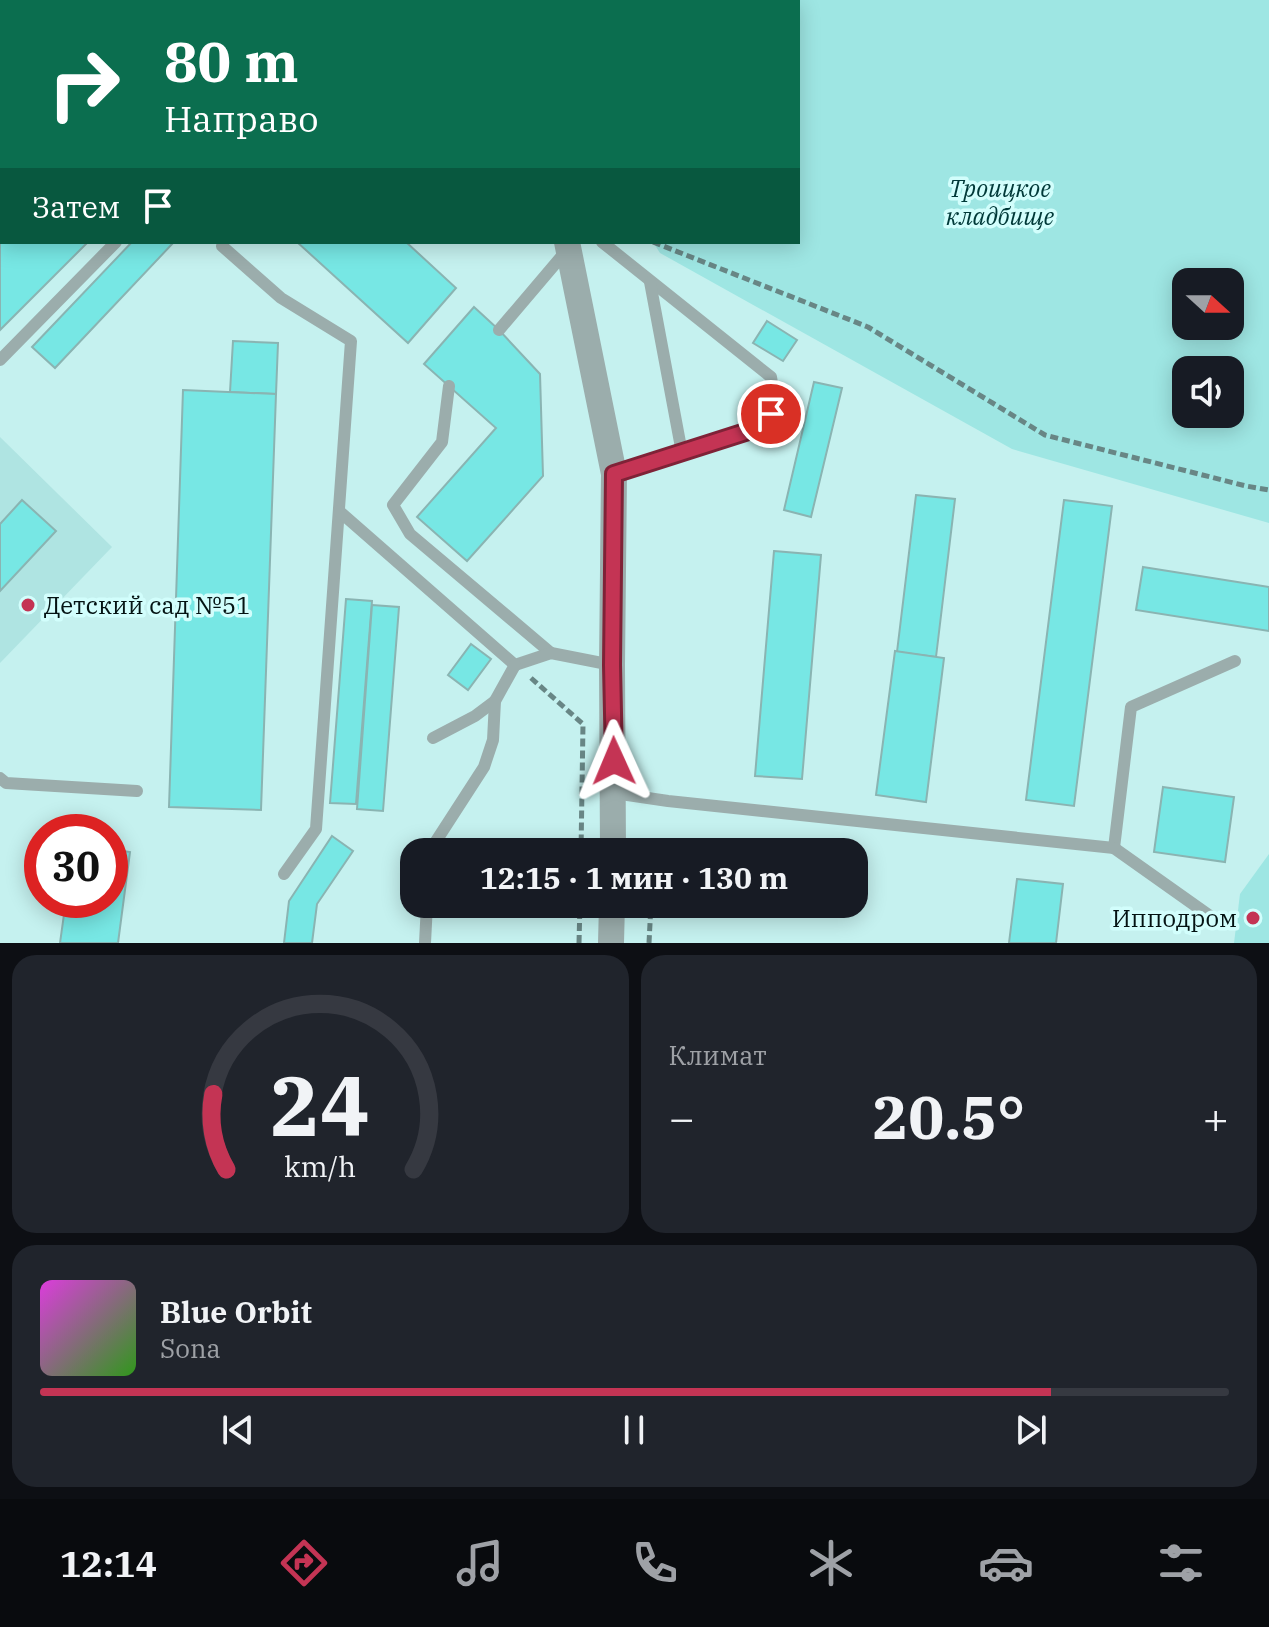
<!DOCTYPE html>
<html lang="ru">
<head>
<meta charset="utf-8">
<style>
	body { margin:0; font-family:"IBM Plex Serif",serif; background:#20242c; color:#f1f3f6; height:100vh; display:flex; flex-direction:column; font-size:30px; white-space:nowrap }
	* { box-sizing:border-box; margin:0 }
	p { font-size:26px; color:#9ea1a6 }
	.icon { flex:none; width:44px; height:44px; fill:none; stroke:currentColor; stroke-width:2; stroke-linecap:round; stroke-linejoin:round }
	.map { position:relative; height:943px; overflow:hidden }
	.panel { display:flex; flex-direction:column; gap:12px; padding:12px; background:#0d0f14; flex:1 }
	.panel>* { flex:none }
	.top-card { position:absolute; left:0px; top:0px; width:800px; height:244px; box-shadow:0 4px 20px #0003; background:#0b6e4f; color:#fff; overflow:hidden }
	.needle { width:52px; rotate:111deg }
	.tools { position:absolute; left:1172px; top:268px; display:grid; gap:16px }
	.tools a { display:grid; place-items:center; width:72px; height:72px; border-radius:16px; background:#171b24; box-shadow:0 4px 20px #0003; font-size:40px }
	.speed { position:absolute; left:24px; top:814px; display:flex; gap:16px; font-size:40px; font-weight:700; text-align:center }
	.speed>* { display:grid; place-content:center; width:104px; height:104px; border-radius:50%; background:#171b24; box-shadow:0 4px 20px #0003; line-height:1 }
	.speed .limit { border:12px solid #d22; background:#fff; color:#111 }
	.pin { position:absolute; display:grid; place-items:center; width:68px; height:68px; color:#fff; margin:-34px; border:4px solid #fff; border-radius:50%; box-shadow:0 2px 8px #0007 }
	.me { position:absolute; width:88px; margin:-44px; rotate:359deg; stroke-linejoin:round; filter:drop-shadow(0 0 6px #0008) }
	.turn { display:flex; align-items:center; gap:28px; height:168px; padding:0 32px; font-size:36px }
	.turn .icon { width:104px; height:104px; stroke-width:2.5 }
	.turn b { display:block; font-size:56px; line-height:68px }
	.then { display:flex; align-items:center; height:76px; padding:0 32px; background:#0003; gap:16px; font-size:30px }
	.big { font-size:60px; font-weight:800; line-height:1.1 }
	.panel .widget { flex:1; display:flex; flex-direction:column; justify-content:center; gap:12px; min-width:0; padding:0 28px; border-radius:24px; background:#20242c }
	.panel .dial { align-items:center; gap:0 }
	.dial svg { height:208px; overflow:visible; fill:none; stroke:#363941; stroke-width:7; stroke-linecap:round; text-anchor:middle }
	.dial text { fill:#f1f3f6; stroke:none }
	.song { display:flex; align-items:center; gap:24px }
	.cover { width:96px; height:96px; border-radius:12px; background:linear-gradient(135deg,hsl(300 70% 55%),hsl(110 70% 35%)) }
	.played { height:8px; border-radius:4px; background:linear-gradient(90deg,#c43454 85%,#363941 85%) }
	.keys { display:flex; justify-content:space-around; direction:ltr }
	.heat { display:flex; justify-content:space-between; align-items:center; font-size:44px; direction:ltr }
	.panel .tiles { flex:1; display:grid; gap:12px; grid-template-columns:1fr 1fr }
	.widget:last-child { grid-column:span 2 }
	.trip { position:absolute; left:400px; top:838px; width:468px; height:80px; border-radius:24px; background:#171b24; box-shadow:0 4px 20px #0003; font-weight:800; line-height:80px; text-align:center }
	.dock { display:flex; height:128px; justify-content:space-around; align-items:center; background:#090b0e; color:#9ea1a6 }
	.dock .icon { width:56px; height:56px }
	.dock .current { color:#c43454 }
	.dock b { font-size:36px; color:#f1f3f6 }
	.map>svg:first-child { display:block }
</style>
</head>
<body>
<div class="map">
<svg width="1269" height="943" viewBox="0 0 1269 943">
	<rect width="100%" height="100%" fill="#c5f1ef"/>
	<polygon fill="#afe4e2" points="0,437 112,547 0,663"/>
	<g fill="#9ee6e3" fill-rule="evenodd">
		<path d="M601,0H1269V523L1012,449L660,253L653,242H798V2ZM1186,282H1230V326H1186ZM1186,370H1230V414H1186Z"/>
		<polygon points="1269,854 1269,943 1234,943 1240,894"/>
	</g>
	<g fill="#77e7e4" stroke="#8ab4b2" stroke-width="2">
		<polygon points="182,0 221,0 180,2"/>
		<polygon points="273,0 351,0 353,2 275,2"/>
		<polygon points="0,13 2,15 2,79 0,78"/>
		<polygon points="0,154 2,242 88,242 0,330"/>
		<polygon points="132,242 174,242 55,368 32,347"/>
		<polygon points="297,242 406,242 456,288 408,343"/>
		<polygon points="474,307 499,330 540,374 543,476 467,561 417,517 496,428 424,364"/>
		<polygon points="767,321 797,340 783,361 753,343"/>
		<polygon points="233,341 278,343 276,394 230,392"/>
		<polygon points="814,382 842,388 811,517 784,510"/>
		<polygon points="183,390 276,394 261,810 169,807"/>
		<polygon points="916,495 955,499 936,657 897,652"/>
		<polygon points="22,500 56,531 0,591 0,524"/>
		<polygon points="1064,500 1112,506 1074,806 1026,800"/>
		<polygon points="774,551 821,555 802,779 755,776"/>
		<polygon points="1143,567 1269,587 1269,631 1136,610"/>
		<polygon points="346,599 372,601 356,804 330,803"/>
		<polygon points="372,605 399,607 383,811 357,809"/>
		<polygon points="471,644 491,659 468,690 448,675"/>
		<polygon points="895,651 944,658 926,802 876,795"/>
		<polygon points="1163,787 1234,797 1225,862 1154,852"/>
		<polygon points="332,836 353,851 317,904 312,943 284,943 289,901"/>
		<polygon points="465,842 521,845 521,852 465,852"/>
		<polygon points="110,849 130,852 118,943 60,943 66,900 110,900"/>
		<polygon points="1017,879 1063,884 1056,943 1009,943"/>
		<polygon points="463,904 519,904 519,917 462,915"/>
	</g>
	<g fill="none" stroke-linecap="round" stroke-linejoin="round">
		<g stroke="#688685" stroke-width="5" stroke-dasharray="8 4" stroke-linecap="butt">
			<polyline points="97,2 98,0"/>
			<polyline points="653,242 868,327 1045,435 1246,486 1269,490"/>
			<polyline points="531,678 583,724 581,852"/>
			<polyline points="652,852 653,841"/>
			<polyline points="579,943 580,904"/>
			<polyline points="649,943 651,904"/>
		</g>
		<g stroke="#9badac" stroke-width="12">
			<polyline points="385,0 388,2"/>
			<polyline points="165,2 167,0"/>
			<polyline points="0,118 2,119"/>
			<path d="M602,242L771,377C775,397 774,410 761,427L614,474"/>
			<polyline points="222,246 281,298 351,341 316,829 284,874"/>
			<polyline points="650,282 682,453"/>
			<polyline points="499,330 567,250"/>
			<polyline points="0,360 116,242"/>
			<polyline points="449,386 442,442 393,505 410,534 551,653"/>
			<polyline points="339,511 515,665 551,653 612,665"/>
			<polyline points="433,738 475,716 495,701"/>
			<polyline points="0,778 6,783 137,791"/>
			<polyline points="614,793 668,801 1114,848 1131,707 1235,661"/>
			<polyline points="1114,848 1217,921"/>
			<polyline points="429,852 484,767 493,740 495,701 515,665"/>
			<polyline points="425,943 427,904"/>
		</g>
		<g stroke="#9badac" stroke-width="26">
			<polyline points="515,0 515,2"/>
			<polyline points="567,242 614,474 612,665 613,852"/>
			<polyline points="611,943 612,904"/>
		</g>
	</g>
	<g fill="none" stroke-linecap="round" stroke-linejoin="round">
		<defs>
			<polyline id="route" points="614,761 612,665 614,474 761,427 771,414"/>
		</defs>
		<use href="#route" stroke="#7f2237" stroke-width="20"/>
		<use href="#route" stroke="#c43454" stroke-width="14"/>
	</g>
	<g fill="#c43454" stroke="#d2fefc" stroke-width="3">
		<circle cx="28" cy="605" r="8"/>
		<circle cx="1253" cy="918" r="8"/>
	</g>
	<g text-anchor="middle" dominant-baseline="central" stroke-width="7" stroke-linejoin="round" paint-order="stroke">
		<g font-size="24" font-style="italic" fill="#003938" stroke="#d2fefc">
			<text x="1000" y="188">Троицкое<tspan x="1000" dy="28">кладбище</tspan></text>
		</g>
		<g font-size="24" fill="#041313" stroke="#d2fefc" text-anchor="start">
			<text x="44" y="605">Детский сад №51</text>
			<text x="1237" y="918" text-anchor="end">Ипподром</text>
		</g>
	</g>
</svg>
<div class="tools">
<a><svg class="needle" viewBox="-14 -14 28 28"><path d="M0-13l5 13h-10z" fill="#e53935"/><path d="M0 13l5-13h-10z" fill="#9ea1a6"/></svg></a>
<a><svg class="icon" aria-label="sound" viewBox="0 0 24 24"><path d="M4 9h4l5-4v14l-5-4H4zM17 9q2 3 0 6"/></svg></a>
</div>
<div class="speed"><div class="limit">30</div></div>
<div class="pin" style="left:771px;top:414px;background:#d93025"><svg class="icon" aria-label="arrive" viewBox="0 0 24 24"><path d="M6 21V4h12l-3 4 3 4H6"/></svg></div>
<svg class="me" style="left:614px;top:761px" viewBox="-20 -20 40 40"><path d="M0-17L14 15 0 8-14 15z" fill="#c43454" stroke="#fff" stroke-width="4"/></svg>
<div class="trip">12:15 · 1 мин · 130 m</div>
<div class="top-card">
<div class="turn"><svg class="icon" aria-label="right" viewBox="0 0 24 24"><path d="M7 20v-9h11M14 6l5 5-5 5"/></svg><div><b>80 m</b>Направо</div></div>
<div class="then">Затем<svg class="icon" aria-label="arrive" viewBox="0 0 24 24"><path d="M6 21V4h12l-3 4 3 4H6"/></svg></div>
</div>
</div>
<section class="panel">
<div class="tiles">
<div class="widget dial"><svg viewBox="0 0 100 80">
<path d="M14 69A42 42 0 1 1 86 69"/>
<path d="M14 69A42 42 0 0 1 9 40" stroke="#c43454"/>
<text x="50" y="56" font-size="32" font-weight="700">24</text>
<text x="50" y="72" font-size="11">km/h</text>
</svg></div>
<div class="widget"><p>Климат</p>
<div class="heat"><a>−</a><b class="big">20.5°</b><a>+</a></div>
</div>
<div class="widget">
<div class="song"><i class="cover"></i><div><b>Blue Orbit</b><p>Sona</p></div></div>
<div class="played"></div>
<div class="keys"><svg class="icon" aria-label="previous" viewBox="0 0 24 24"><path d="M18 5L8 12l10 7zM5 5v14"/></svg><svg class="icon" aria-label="pause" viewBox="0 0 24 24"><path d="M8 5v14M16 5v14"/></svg><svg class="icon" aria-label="next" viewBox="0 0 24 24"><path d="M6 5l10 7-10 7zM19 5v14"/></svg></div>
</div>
</div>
</section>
<nav class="dock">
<b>12:14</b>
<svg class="icon current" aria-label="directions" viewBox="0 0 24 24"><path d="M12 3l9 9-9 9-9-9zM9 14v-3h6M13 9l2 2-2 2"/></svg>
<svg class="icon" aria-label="music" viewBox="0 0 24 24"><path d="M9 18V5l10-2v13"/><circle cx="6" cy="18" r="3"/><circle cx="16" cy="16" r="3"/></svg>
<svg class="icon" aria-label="phone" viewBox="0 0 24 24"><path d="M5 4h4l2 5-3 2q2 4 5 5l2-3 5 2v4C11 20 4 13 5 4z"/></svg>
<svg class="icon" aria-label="climate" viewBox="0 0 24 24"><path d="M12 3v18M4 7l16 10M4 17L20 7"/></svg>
<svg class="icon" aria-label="car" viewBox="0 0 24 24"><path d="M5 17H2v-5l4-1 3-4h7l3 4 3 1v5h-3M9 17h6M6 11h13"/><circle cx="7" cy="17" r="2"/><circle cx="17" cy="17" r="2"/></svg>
<svg class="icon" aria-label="filters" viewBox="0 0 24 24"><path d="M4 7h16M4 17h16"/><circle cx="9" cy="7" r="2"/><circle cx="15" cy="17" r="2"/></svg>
</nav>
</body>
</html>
